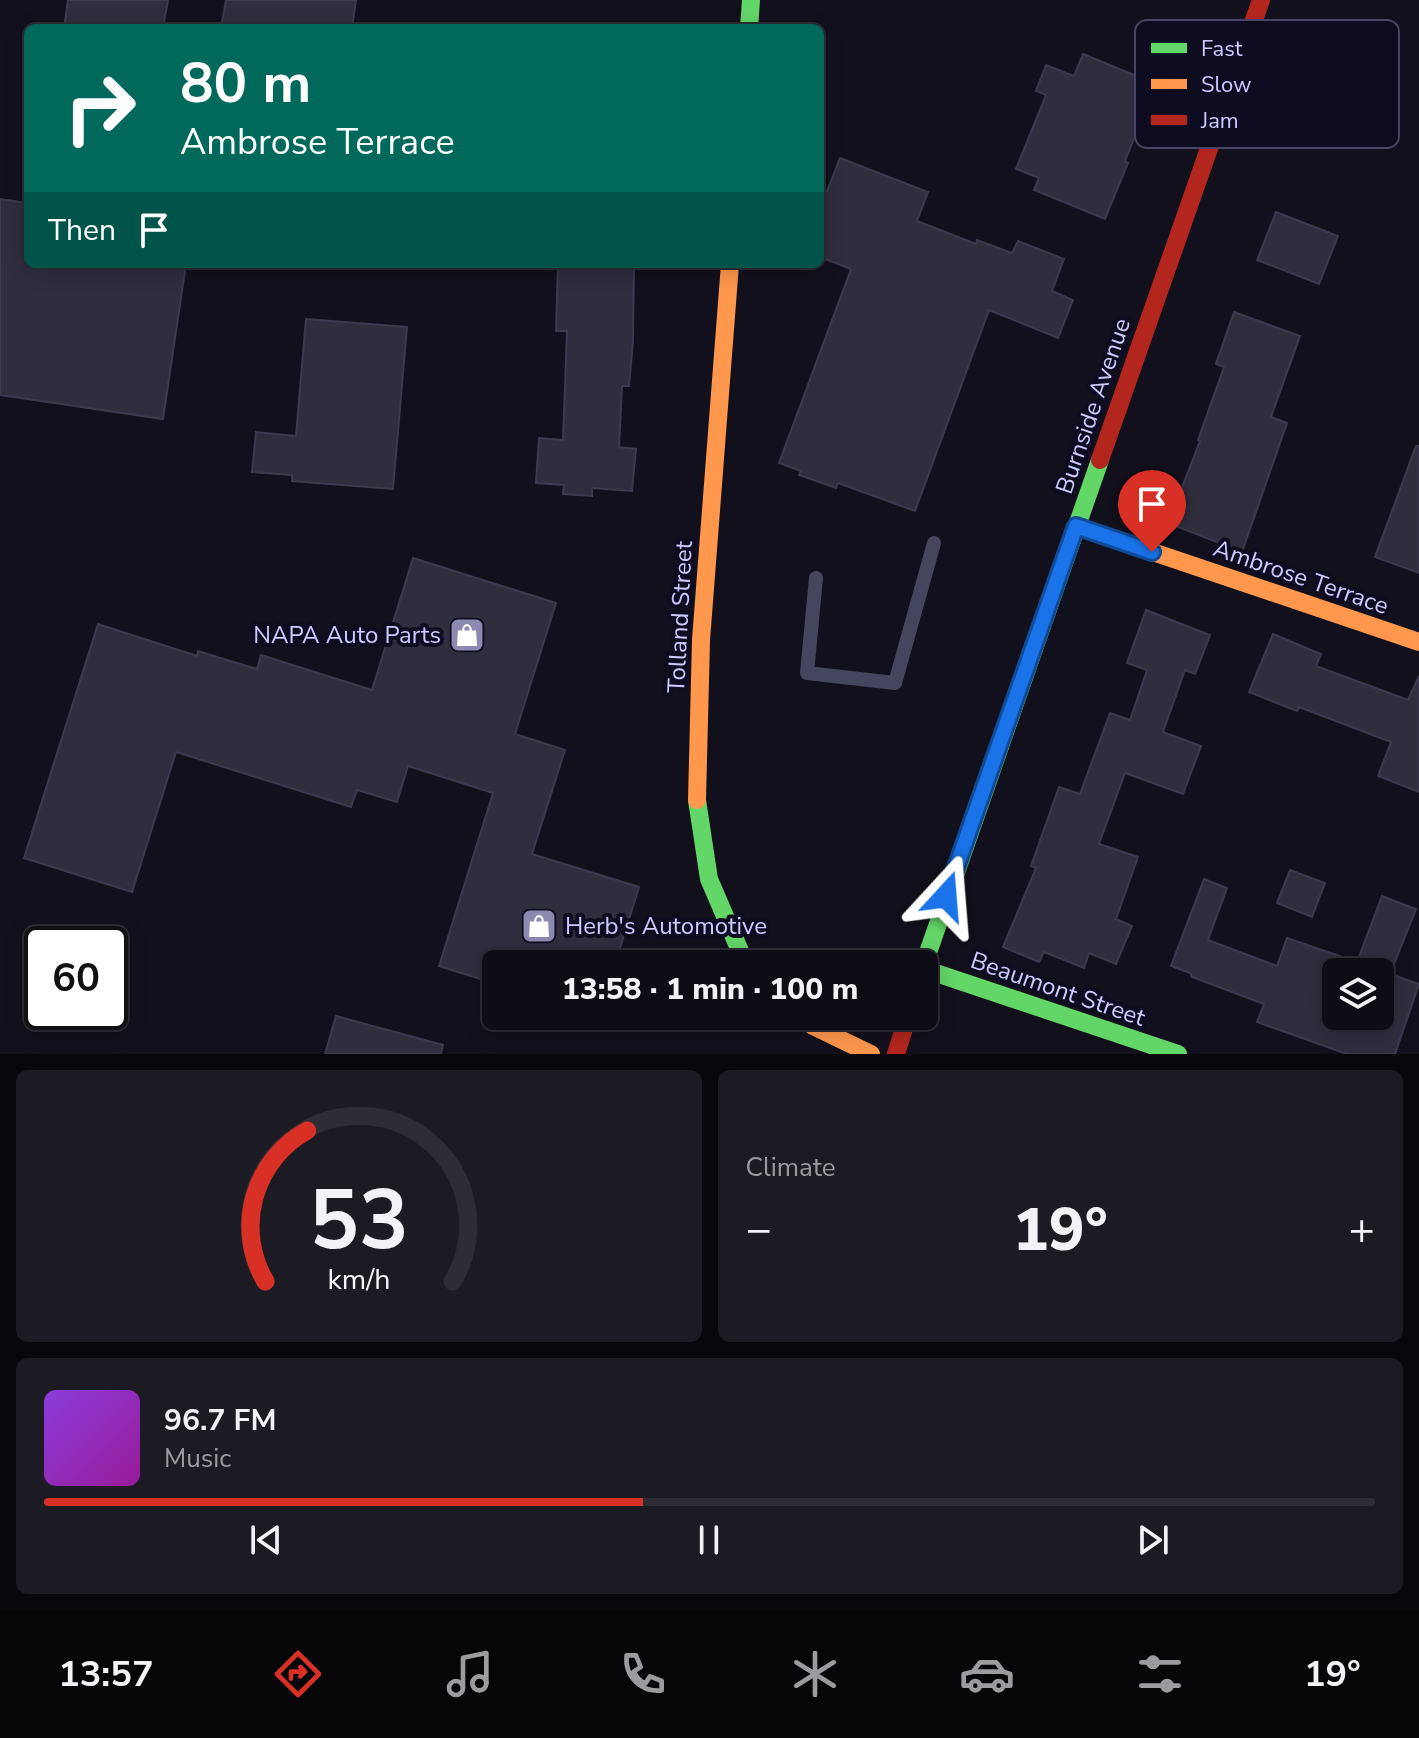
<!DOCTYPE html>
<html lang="en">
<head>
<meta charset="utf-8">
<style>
	body { margin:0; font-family:"Nunito Sans",sans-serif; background:#1c1a22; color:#f1f3f6; height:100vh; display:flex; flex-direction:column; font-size:30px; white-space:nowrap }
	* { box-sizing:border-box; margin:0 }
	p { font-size:26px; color:#9b9ba0 }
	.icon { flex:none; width:44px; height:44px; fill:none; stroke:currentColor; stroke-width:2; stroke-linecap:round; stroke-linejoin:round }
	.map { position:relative; height:1054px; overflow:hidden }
	.side { display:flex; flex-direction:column; gap:16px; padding:16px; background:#08070c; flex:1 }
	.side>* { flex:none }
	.hud { position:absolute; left:24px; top:24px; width:800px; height:244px; border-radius:12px; box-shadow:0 4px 20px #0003,0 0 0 2px #2e2c34; background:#00695c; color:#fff; overflow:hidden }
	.controls { position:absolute; left:1322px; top:958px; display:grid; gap:16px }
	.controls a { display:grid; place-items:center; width:72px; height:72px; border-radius:12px; background:#0e0c15; box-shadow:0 4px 20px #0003,0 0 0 2px #2e2c34; font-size:40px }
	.speed { position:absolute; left:24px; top:926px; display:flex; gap:16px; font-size:40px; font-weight:700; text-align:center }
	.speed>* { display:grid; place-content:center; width:104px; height:104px; border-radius:50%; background:#0e0c15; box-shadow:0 4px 20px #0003,0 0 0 2px #2e2c34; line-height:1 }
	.speed .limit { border:4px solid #111; border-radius:12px; background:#fff; color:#111 }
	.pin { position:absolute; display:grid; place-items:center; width:68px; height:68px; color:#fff; margin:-82px -34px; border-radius:50% 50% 50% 0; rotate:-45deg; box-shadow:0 0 8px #0007 }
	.pin .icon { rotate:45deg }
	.me { position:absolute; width:88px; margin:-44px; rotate:19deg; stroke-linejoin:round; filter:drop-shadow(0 0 6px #0008) }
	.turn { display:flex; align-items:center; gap:28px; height:168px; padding:0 24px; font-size:36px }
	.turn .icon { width:104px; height:104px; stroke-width:2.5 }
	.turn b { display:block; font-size:56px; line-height:68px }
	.then { display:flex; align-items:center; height:76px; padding:0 24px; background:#0003; gap:16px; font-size:30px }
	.big { font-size:60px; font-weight:800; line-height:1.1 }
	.side .widget { flex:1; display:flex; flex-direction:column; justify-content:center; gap:12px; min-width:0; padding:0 28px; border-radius:12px; background:#1c1a22 }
	.side .dial { align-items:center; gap:0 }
	.dial svg { height:208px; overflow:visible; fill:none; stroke:#2e2c34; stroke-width:7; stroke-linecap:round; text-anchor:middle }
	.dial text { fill:#f1f3f6; stroke:none }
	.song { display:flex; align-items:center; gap:24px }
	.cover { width:96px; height:96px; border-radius:12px; background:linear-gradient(135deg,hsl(270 70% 55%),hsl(300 70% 35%)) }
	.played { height:8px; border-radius:4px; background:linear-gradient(90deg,#d93025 45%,#2e2c34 45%) }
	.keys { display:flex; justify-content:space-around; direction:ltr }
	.heat { display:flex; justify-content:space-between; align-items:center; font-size:44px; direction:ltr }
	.side .tiles { flex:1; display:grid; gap:16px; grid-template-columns:1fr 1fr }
	.widget:last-child { grid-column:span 2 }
	.trip { position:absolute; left:482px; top:950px; width:456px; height:80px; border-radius:12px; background:#0e0c15; box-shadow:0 4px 20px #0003,0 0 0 2px #2e2c34; font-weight:800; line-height:80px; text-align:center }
	.tabs { display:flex; height:128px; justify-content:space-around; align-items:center; background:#060508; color:#9b9ba0 }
	.tabs .icon { width:56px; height:56px }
	.tabs .active { color:#d93025 }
	.tabs b { font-size:36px; color:#f1f3f6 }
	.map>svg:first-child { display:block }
</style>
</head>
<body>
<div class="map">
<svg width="1419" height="1054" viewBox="0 0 1419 1054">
	<rect width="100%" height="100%" fill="#12101c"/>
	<g fill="#302e3e" stroke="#3c3a50" stroke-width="2" fill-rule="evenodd">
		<polygon points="68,0 168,0 163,28 64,28"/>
		<polygon points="226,0 356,0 352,28 221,28"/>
		<polygon points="1083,54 1156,84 1125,161 1128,163 1105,219 1034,190 1039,178 1016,169 1046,95 1036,91 1046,65 1074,76"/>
		<polygon points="840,158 928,192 917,221 976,244 977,240 1012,253 1018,241 1064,259 1052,291 1073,300 1058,338 989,310 915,511 838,483 836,488 799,475 801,471 779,463 851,269 820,257 820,188 827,191"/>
		<polygon points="0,199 28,203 28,264 186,264 163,419 0,395"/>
		<polygon points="1276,212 1338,236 1319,284 1257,260"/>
		<polygon points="558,264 634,264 633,341 629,386 622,386 619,447 636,449 632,491 592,488 592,496 563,494 564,485 536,483 539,438 563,440 567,331 556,331"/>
		<polygon points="1234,312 1300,336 1271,417 1287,423 1242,552 1168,523 1200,441 1198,440 1224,367 1216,364"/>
		<polygon points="306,319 407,327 393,489 292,481 292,475 252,472 256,432 296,436"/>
		<polygon points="1416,446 1419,446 1419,573 1375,557"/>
		<polygon points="413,558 556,603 515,734 565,750 532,854 639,887 615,964 496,964 496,984 439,966 493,793 408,766 397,802 357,790 351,807 176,752 132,892 24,858 98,624 197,656 198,651 257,669 261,655 372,690"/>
		<polygon points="1146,610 1210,635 1195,674 1185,670 1163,732 1201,746 1183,794 1125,773 1099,844 1138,857 1116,919 1132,926 1116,964 1089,953 1084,968 1044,952 1039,962 1003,947 1036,868 1031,866 1059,787 1080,794 1110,713 1130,720 1147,670 1127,663"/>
		<polygon points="1273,634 1321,654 1316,666 1408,700 1419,676 1419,792 1378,776 1391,742 1299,707 1297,711 1249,692"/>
		<polygon points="1290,870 1325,883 1312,917 1277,903"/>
		<path d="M1204,879L1227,888L1208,940L1277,966L1287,938L1357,962L1382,896L1416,909L1390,974L1419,984L1395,1054H1347L1257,1022L1264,1004L1192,977L1190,973L1171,966ZM1336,972H1380V1016H1336Z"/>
		<polygon points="336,1016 443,1045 441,1054 325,1054"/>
	</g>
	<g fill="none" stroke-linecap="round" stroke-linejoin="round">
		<polyline stroke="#45465d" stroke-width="14" points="816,578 807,673 895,683 934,543"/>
		<g stroke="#63d668" stroke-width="18">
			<polyline points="749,28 751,0"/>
			<polyline points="697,800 709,879 743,958 748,964"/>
			<polyline points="924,964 1100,460"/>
			<polyline points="924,969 1178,1054"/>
		</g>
		<g stroke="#ff974d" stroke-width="18">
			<polyline points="1076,526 1419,642"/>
			<polyline points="697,800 701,640 730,264"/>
			<polyline points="799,1016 813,1026 871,1054"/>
		</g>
		<g stroke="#b3261e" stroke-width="18">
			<polyline points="1100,460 1261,0"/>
			<polyline points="896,1054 908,1016"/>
		</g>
	</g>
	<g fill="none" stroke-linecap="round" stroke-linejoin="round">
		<defs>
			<polyline id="route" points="946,896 1076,526 1152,552"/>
		</defs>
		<use href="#route" stroke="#114b97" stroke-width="20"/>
		<use href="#route" stroke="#1a73e8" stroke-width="14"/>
	</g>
	<defs>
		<symbol id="shop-square" viewBox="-11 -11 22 22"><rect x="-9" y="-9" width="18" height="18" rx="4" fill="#8c8ab0" stroke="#0e0c20"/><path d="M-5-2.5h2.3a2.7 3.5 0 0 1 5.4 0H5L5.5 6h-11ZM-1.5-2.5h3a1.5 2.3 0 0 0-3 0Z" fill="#fff"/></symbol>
	</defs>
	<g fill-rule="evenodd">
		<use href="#shop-square" x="447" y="615" width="40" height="40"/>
		<use href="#shop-square" x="519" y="906" width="40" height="40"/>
	</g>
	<g text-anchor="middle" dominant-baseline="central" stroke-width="8" stroke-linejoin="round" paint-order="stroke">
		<g font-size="24" fill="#cdcbff" stroke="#0e0c20">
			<text transform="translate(1093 406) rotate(-71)">Burnside Avenue</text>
			<text transform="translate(1301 577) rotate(19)">Ambrose Terrace</text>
			<text transform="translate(680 617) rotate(-87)">Tolland Street</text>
			<text transform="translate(1058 989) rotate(19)">Beaumont Street</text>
		</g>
		<g font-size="24" fill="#cdcbff" stroke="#0e0c20" text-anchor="end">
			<text x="441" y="635">NAPA Auto Parts</text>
			<text x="565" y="926" text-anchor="start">Herb's Automotive</text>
		</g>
	</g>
	<rect x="1135" y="20" width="264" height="128" rx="12" fill="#0e0c20" stroke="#474563" stroke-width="2"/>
	<rect x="1151" y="43" width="36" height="10" fill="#63d668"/>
	<rect x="1151" y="79" width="36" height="10" fill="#ff974d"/>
	<rect x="1151" y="115" width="36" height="10" fill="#b3261e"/>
	<g font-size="22" fill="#cdcbff">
		<text x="1201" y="56">Fast</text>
		<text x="1201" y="92">Slow</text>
		<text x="1201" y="128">Jam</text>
	</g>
</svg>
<div class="controls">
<a><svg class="icon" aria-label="layers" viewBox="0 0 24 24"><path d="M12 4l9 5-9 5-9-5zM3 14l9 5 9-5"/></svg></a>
</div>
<div class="speed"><div class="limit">60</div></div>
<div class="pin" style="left:1152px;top:552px;background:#d93025"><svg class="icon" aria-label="arrive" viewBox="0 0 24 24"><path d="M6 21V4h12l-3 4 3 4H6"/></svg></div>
<svg class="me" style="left:946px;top:896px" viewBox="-20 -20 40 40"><path d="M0-17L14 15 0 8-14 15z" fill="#1a73e8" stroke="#fff" stroke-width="4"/></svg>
<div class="trip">13:58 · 1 min · 100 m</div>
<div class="hud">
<div class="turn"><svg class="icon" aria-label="right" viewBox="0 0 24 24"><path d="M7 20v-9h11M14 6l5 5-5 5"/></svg><div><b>80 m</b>Ambrose Terrace</div></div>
<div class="then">Then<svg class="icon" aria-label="arrive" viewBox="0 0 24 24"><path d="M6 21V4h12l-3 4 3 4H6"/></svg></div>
</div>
</div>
<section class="side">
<div class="tiles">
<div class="widget dial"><svg viewBox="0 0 100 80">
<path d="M14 69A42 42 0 1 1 86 69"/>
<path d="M14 69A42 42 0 0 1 30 11" stroke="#d93025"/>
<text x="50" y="56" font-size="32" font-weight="700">53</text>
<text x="50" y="72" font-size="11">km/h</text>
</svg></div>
<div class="widget"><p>Climate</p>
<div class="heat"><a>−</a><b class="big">19°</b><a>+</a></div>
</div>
<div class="widget">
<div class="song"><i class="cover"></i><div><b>96.7 FM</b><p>Music</p></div></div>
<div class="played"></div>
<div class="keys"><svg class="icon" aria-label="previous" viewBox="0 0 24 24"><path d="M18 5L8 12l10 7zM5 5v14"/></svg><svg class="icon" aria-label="pause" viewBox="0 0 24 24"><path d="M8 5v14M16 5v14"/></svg><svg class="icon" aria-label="next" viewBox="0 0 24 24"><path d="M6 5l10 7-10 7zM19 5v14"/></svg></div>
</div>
</div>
</section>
<nav class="tabs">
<b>13:57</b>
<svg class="icon active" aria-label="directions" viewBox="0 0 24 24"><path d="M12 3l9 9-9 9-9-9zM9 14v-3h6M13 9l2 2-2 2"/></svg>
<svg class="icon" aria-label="music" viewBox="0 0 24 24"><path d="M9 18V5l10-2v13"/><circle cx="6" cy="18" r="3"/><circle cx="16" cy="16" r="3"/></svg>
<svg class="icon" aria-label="phone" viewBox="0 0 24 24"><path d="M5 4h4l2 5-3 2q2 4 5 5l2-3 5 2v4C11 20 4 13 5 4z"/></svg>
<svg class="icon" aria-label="climate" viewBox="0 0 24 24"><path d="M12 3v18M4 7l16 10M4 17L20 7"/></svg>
<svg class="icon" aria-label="car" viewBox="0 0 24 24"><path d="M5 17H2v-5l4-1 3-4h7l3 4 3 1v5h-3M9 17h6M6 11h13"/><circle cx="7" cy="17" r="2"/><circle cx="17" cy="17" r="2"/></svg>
<svg class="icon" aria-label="filters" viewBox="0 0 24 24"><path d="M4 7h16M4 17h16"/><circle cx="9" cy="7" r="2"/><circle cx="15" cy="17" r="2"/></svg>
<b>19°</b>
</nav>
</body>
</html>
